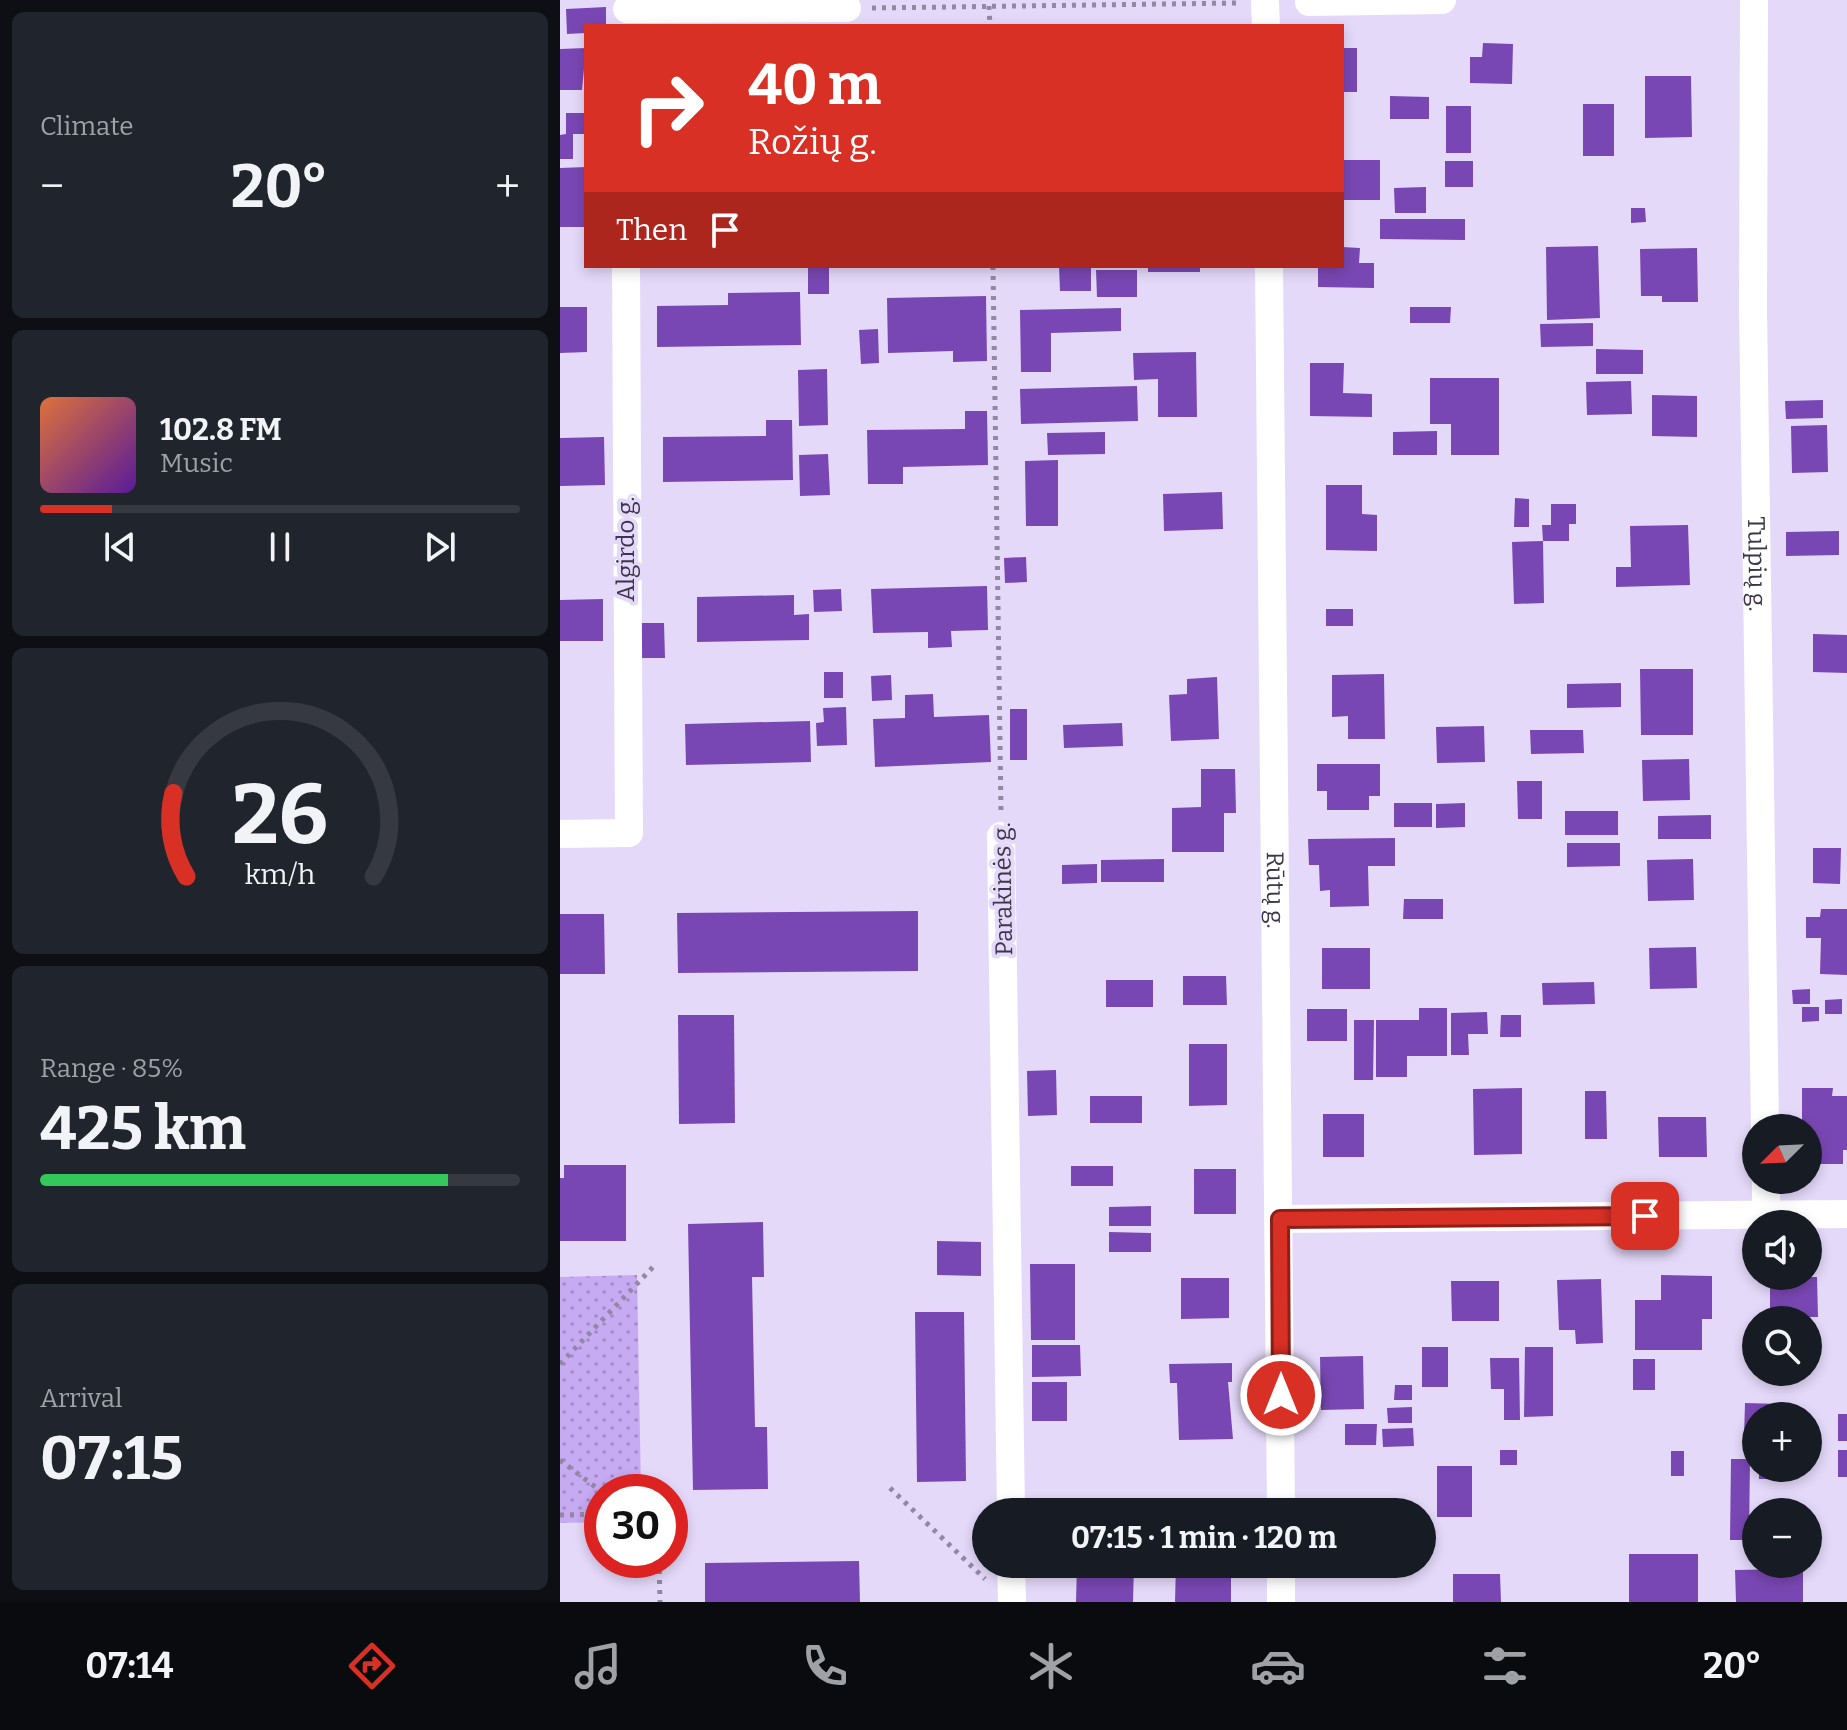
<!DOCTYPE html>
<html lang="en">
<head>
<meta charset="utf-8">
<style>
	body { margin:0; font-family:Bitter,serif; background:#20242c; color:#f1f3f6; height:100vh; display:flex; flex-direction:column; font-size:30px; white-space:nowrap }
	* { box-sizing:border-box; margin:0 }
	p { font-size:26px; color:#9ea1a6 }
	.icon { flex:none; width:44px; height:44px; fill:none; stroke:currentColor; stroke-width:2; stroke-linecap:round; stroke-linejoin:round }
	.map { position:relative; flex:1; overflow:hidden }
	.details { display:flex; flex-direction:column; gap:12px; padding:12px; background:#0d0f14; width:560px }
	.details>* { flex:none }
	.top-card { position:absolute; left:24px; top:24px; width:760px; height:244px; border-radius:0px; box-shadow:0 4px 12px #0003; background:#d93025; color:#fff; overflow:hidden }
	.needle { width:52px; rotate:246deg }
	.tools { position:absolute; left:1182px; top:1114px; display:grid; gap:16px }
	.tools a { display:grid; place-items:center; width:80px; height:80px; border-radius:50%; background:#171b24; box-shadow:0 4px 12px #0003; font-size:40px }
	.speed { position:absolute; left:24px; top:1474px; display:flex; gap:16px; font-size:40px; font-weight:700; text-align:center }
	.speed>* { display:grid; place-content:center; width:104px; height:104px; border-radius:50%; background:#171b24; box-shadow:0 4px 12px #0003; line-height:1 }
	.speed .limit { border:12px solid #d22; background:#fff; color:#111 }
	.pin { position:absolute; display:grid; place-items:center; width:68px; height:68px; color:#fff; margin:-34px; border-radius:16px; box-shadow:0 4px 12px #0006 }
	.me { position:absolute; width:88px; margin:-44px; rotate:0deg; stroke-linejoin:round; filter:drop-shadow(0 0 6px #0008) }
	.turn { display:flex; align-items:center; gap:28px; height:168px; padding:0 32px; font-size:36px }
	.turn .icon { width:104px; height:104px; stroke-width:2.5 }
	.turn b { display:block; font-size:56px; line-height:68px }
	.then { display:flex; align-items:center; height:76px; padding:0 32px; background:#0003; gap:16px; font-size:30px }
	.big { font-size:60px; font-weight:700; line-height:1.1 }
	.details .widget { flex:1; display:flex; flex-direction:column; justify-content:center; gap:12px; min-width:0; padding:0 28px; border-radius:12px; background:#20242c }
	.details .dial { align-items:center; gap:0 }
	.dial svg { height:208px; overflow:visible; fill:none; stroke:#363941; stroke-width:7; stroke-linecap:round; text-anchor:middle }
	.dial text { fill:#f1f3f6; stroke:none }
	.song { display:flex; align-items:center; gap:24px }
	.cover { width:96px; height:96px; border-radius:12px; background:linear-gradient(135deg,hsl(20 70% 55%),hsl(270 70% 35%)) }
	.played { height:8px; border-radius:4px; background:linear-gradient(90deg,#d93025 15%,#363941 15%) }
	.keys { display:flex; justify-content:space-around; direction:ltr }
	.heat { display:flex; justify-content:space-between; align-items:center; font-size:44px; direction:ltr }
	.charge { height:12px; border-radius:6px; background:linear-gradient(90deg,#34c759 85%,#363941 0) }
	.trip { position:absolute; left:412px; top:1498px; width:464px; height:80px; border-radius:40px; background:#171b24; box-shadow:0 4px 12px #0003; font-weight:700; line-height:80px; text-align:center }
	.tabs { display:flex; height:128px; justify-content:space-around; align-items:center; background:#090b0e; color:#9ea1a6 }
	.tabs .icon { width:56px; height:56px }
	.tabs .current { color:#d93025 }
	.tabs b { font-size:36px; color:#f1f3f6 }
	main { display:flex; flex:1; min-height:0 }
	.map>svg:first-child { display:block }
</style>
</head>
<body>
<main>
<section class="details">
<div class="widget"><p>Climate</p>
<div class="heat"><a>−</a><b class="big">20°</b><a>+</a></div>
</div>
<div class="widget">
<div class="song"><i class="cover"></i><div><b>102.8 FM</b><p>Music</p></div></div>
<div class="played"></div>
<div class="keys"><svg class="icon" aria-label="previous" viewBox="0 0 24 24"><path d="M18 5L8 12l10 7zM5 5v14"/></svg><svg class="icon" aria-label="pause" viewBox="0 0 24 24"><path d="M8 5v14M16 5v14"/></svg><svg class="icon" aria-label="next" viewBox="0 0 24 24"><path d="M6 5l10 7-10 7zM19 5v14"/></svg></div>
</div>
<div class="widget dial"><svg viewBox="0 0 100 80">
<path d="M14 69A42 42 0 1 1 86 69"/>
<path d="M14 69A42 42 0 0 1 9 37" stroke="#d93025"/>
<text x="50" y="56" font-size="32" font-weight="700">26</text>
<text x="50" y="72" font-size="11">km/h</text>
</svg></div>
<div class="widget"><p>Range · 85%</p><b class="big">425 km</b><div class="charge"></div></div>
<div class="widget"><p>Arrival</p><b class="big">07:15</b></div>
</section>
<div class="map">
<svg width="1287" height="1602" viewBox="0 0 1287 1602">
	<defs>
		<pattern id="grass-dots" width="8" height="8" patternUnits="userSpaceOnUse" patternTransform="scale(2)"><rect width="8" height="8" fill="#c6aaf2"/><path d="M2 2h.1M6 6h.1" fill="none" stroke="#a28bc6" stroke-width="1.8" stroke-linecap="round"/></pattern>
	</defs>
	<rect width="100%" height="100%" fill="#e5d9fa"/>
	<polygon fill="url(#grass-dots)" points="77,1275 81,1492 42,1492 42,1522 0,1523 0,1277"/>
	<g fill="#7947b3">
		<polygon points="46,7 46,26 26,26 26,33 7,34 6,9"/>
		<polygon points="923,43 953,44 952,84 910,83 910,57 922,57"/>
		<polygon points="26,48 22,90 0,90 0,49"/>
		<rect x="782" y="48" width="15" height="44"/>
		<polygon points="1085,76 1131,76 1132,137 1085,138"/>
		<polygon points="830,96 869,97 869,119 830,119"/>
		<rect x="1023" y="104" width="31" height="52"/>
		<rect x="886" y="106" width="25" height="47"/>
		<polygon points="6,113 26,113 26,134 13,134 13,159 0,159 0,135 6,134"/>
		<rect x="782" y="160" width="38" height="40"/>
		<rect x="885" y="161" width="28" height="26"/>
		<polygon points="26,167 26,227 0,227 0,168"/>
		<polygon points="866,187 866,213 835,213 834,188"/>
		<polygon points="1071,208 1085,208 1086,222 1071,223"/>
		<polygon points="820,219 905,219 905,240 820,239"/>
		<polygon points="1038,246 1040,318 987,320 986,247"/>
		<polygon points="782,247 800,248 799,263 814,263 814,288 758,287 758,266 782,266"/>
		<polygon points="1137,248 1138,302 1102,302 1102,296 1081,296 1080,249"/>
		<rect x="248" y="266" width="21" height="28"/>
		<polygon points="499,266 531,266 531,291 500,291"/>
		<rect x="588" y="266" width="52" height="6"/>
		<polygon points="536,270 577,270 577,297 537,297"/>
		<polygon points="240,292 241,345 97,347 97,306 168,305 168,293"/>
		<polygon points="426,296 427,361 393,362 393,351 328,353 327,298"/>
		<polygon points="0,307 27,307 27,352 0,353"/>
		<polygon points="850,307 891,307 890,323 850,323"/>
		<polygon points="561,308 561,331 491,333 491,372 461,372 460,310"/>
		<polygon points="1033,323 1033,346 981,347 980,324"/>
		<polygon points="318,329 319,363 301,364 299,330"/>
		<polygon points="1036,349 1083,350 1083,374 1036,374"/>
		<polygon points="636,352 637,417 598,417 598,379 574,380 573,353"/>
		<polygon points="750,363 784,363 783,393 812,394 812,417 750,416"/>
		<polygon points="267,369 268,425 239,426 238,370"/>
		<polygon points="870,378 939,378 939,455 891,455 891,424 870,424"/>
		<polygon points="1071,381 1072,414 1027,415 1026,382"/>
		<polygon points="577,386 578,421 461,424 460,389"/>
		<polygon points="1092,395 1137,396 1137,437 1092,436"/>
		<polygon points="1263,400 1263,418 1226,419 1225,401"/>
		<polygon points="405,411 427,411 428,465 343,467 343,484 308,484 307,430 405,429"/>
		<polygon points="206,420 232,420 233,480 103,482 103,437 206,436"/>
		<polygon points="1267,425 1268,472 1232,473 1231,426"/>
		<polygon points="877,431 877,455 833,455 833,432"/>
		<polygon points="545,432 545,454 488,455 487,433"/>
		<polygon points="44,437 45,485 0,486 0,438"/>
		<polygon points="268,454 270,495 240,496 239,455"/>
		<polygon points="498,460 498,526 466,526 465,461"/>
		<polygon points="766,485 802,485 802,514 817,515 817,551 766,550"/>
		<polygon points="662,492 663,529 604,531 603,494"/>
		<polygon points="955,498 969,499 969,527 954,527"/>
		<polygon points="991,504 1016,504 1016,524 1009,524 1009,541 983,541 982,525 991,525"/>
		<polygon points="1128,525 1130,585 1056,587 1056,567 1071,567 1070,526"/>
		<polygon points="1279,531 1279,555 1226,556 1226,532"/>
		<polygon points="983,541 984,603 954,604 952,542"/>
		<polygon points="466,557 467,582 445,583 444,558"/>
		<polygon points="427,586 428,630 391,631 392,647 368,648 368,632 313,633 311,589"/>
		<polygon points="281,589 282,611 254,612 253,590"/>
		<polygon points="234,595 234,615 249,614 249,640 137,642 137,597"/>
		<polygon points="43,599 43,641 0,641 0,600"/>
		<rect x="766" y="609" width="27" height="17"/>
		<polygon points="79,623 104,623 105,658 80,658"/>
		<polygon points="1253,634 1287,635 1287,673 1253,672"/>
		<polygon points="1080,669 1133,669 1133,735 1081,735"/>
		<rect x="264" y="672" width="19" height="26"/>
		<polygon points="824,674 825,739 788,739 788,716 772,717 772,675"/>
		<polygon points="331,675 332,700 312,701 311,676"/>
		<polygon points="657,677 659,739 611,741 609,695 627,694 627,679"/>
		<polygon points="1061,683 1061,707 1007,708 1007,684"/>
		<polygon points="373,694 374,717 429,715 431,762 315,767 313,719 345,718 345,695"/>
		<polygon points="286,707 287,745 257,746 256,723 264,722 263,708"/>
		<rect x="450" y="709" width="17" height="51"/>
		<polygon points="250,721 251,762 126,765 125,724"/>
		<polygon points="562,723 563,746 504,748 503,725"/>
		<polygon points="924,726 925,762 877,763 876,727"/>
		<polygon points="970,730 1023,730 1024,753 971,754"/>
		<polygon points="1129,759 1130,800 1083,801 1082,760"/>
		<polygon points="757,764 820,764 820,796 809,796 809,810 767,810 767,791 757,791"/>
		<polygon points="641,769 675,769 676,813 664,813 664,852 612,852 612,808 641,807"/>
		<polygon points="957,781 982,781 982,819 958,819"/>
		<rect x="834" y="803" width="38" height="24"/>
		<polygon points="905,803 905,827 876,828 876,804"/>
		<rect x="1005" y="811" width="53" height="24"/>
		<polygon points="1151,815 1151,839 1098,839 1098,816"/>
		<polygon points="835,838 835,866 808,866 809,906 770,907 770,890 760,891 759,865 749,865 748,839"/>
		<polygon points="1007,843 1060,843 1060,866 1007,867"/>
		<polygon points="1253,848 1281,848 1280,884 1253,883"/>
		<polygon points="604,859 604,882 541,882 541,860"/>
		<polygon points="1133,859 1134,900 1088,901 1087,860"/>
		<polygon points="537,864 537,883 502,884 502,865"/>
		<polygon points="844,899 883,899 883,919 843,919"/>
		<polygon points="1261,909 1287,909 1287,975 1260,974 1261,938 1246,938 1246,917 1260,917"/>
		<polygon points="358,911 358,971 118,973 117,913"/>
		<polygon points="0,914 44,914 45,974 0,974"/>
		<polygon points="1136,947 1137,988 1090,989 1089,948"/>
		<rect x="762" y="948" width="48" height="41"/>
		<polygon points="623,976 666,976 667,1005 623,1005"/>
		<rect x="546" y="980" width="47" height="27"/>
		<polygon points="1034,982 1035,1004 983,1005 982,983"/>
		<polygon points="1250,989 1250,1004 1233,1004 1232,990"/>
		<polygon points="1282,999 1282,1014 1265,1014 1265,1000"/>
		<polygon points="1242,1007 1259,1007 1259,1021 1242,1022"/>
		<polygon points="859,1008 887,1008 887,1056 847,1056 847,1077 816,1077 816,1020 859,1020"/>
		<rect x="747" y="1009" width="40" height="32"/>
		<polygon points="927,1012 928,1034 908,1034 909,1055 891,1055 891,1013"/>
		<polygon points="118,1015 174,1015 175,1123 119,1124"/>
		<polygon points="941,1015 961,1015 961,1037 940,1037"/>
		<polygon points="794,1020 814,1020 813,1080 794,1080"/>
		<polygon points="629,1044 667,1044 667,1105 629,1106"/>
		<polygon points="496,1070 497,1115 468,1116 467,1071"/>
		<polygon points="962,1088 962,1154 914,1155 913,1089"/>
		<polygon points="1242,1088 1273,1088 1272,1096 1287,1096 1287,1150 1283,1150 1283,1164 1248,1164 1248,1128 1242,1128"/>
		<polygon points="1025,1091 1046,1091 1047,1139 1025,1139"/>
		<rect x="530" y="1096" width="52" height="27"/>
		<rect x="763" y="1114" width="41" height="43"/>
		<polygon points="1098,1117 1146,1117 1147,1157 1099,1157"/>
		<polygon points="4,1165 66,1165 66,1241 0,1241 0,1178 4,1178"/>
		<rect x="511" y="1166" width="42" height="20"/>
		<rect x="634" y="1169" width="42" height="45"/>
		<polygon points="591,1206 591,1226 549,1226 549,1207"/>
		<polygon points="203,1222 204,1277 192,1277 195,1427 207,1427 208,1489 133,1490 128,1224"/>
		<polygon points="549,1232 591,1233 591,1252 549,1252"/>
		<polygon points="377,1241 421,1242 421,1276 377,1275"/>
		<polygon points="470,1264 515,1264 515,1340 471,1340"/>
		<polygon points="1101,1275 1152,1276 1152,1319 1142,1319 1142,1350 1075,1350 1075,1300 1101,1300"/>
		<polygon points="1210,1277 1257,1277 1258,1317 1210,1317"/>
		<polygon points="621,1278 669,1278 669,1318 621,1319"/>
		<polygon points="1041,1279 1043,1343 1016,1344 1015,1330 999,1330 997,1280"/>
		<polygon points="891,1281 939,1281 939,1321 892,1321"/>
		<polygon points="355,1312 404,1312 406,1481 357,1482"/>
		<polygon points="472,1345 520,1345 521,1376 472,1377"/>
		<rect x="862" y="1347" width="26" height="40"/>
		<polygon points="965,1347 993,1347 993,1416 964,1417"/>
		<polygon points="803,1356 804,1409 761,1410 760,1357"/>
		<polygon points="930,1358 959,1358 960,1420 944,1420 944,1389 931,1389"/>
		<rect x="1073" y="1359" width="22" height="31"/>
		<polygon points="672,1363 672,1382 668,1382 673,1439 619,1440 617,1383 610,1383 609,1364"/>
		<rect x="472" y="1382" width="35" height="39"/>
		<polygon points="835,1385 852,1385 852,1400 834,1400"/>
		<polygon points="1185,1403 1220,1404 1219,1416 1196,1416 1196,1437 1184,1437"/>
		<polygon points="852,1407 852,1423 828,1423 827,1408"/>
		<rect x="1278" y="1414" width="9" height="27"/>
		<polygon points="785,1424 817,1424 816,1445 785,1445"/>
		<polygon points="853,1428 854,1446 823,1447 822,1429"/>
		<rect x="940" y="1450" width="17" height="15"/>
		<rect x="1278" y="1450" width="9" height="27"/>
		<rect x="1111" y="1451" width="13" height="25"/>
		<polygon points="1171,1459 1190,1459 1189,1540 1170,1540"/>
		<rect x="877" y="1466" width="35" height="51"/>
		<rect x="1199" y="1468" width="22" height="11"/>
		<polygon points="610,1501 634,1502 634,1512 610,1512"/>
		<rect x="1069" y="1554" width="69" height="48"/>
		<polygon points="299,1561 300,1602 145,1602 145,1563"/>
		<polygon points="517,1564 574,1564 573,1602 516,1602"/>
		<polygon points="616,1564 645,1564 645,1574 671,1575 671,1602 615,1602"/>
		<polygon points="1243,1569 1243,1602 1176,1602 1175,1570"/>
		<polygon points="893,1574 940,1574 941,1602 893,1602"/>
	</g>
	<g fill="none" stroke-linecap="round" stroke-linejoin="round">
		<g stroke="#9288a3" stroke-width="5" stroke-dasharray="4 6" stroke-linecap="butt">
			<polyline points="429,6 430,26"/>
			<polyline points="312,8 678,3"/>
			<polyline points="433,266 441,811"/>
			<polyline points="0,1364 94,1266"/>
			<polyline points="0,1460 42,1492"/>
			<polyline points="330,1488 425,1579"/>
			<polyline points="0,1515 42,1514"/>
			<polyline points="99,1560 100,1602"/>
		</g>
		<g stroke="#fff" stroke-width="28">
			<path id="s1" d="M1194,0L1193,309L1205,1128"/>
			<polyline points="749,2 882,0"/>
			<polyline points="705,3 706,26"/>
			<polyline points="67,9 287,8"/>
			<path id="s2" d="M709,266L721,1512"/>
			<polyline points="0,834 69,833 66,266"/>
			<polyline points="441,836 451,1512"/>
			<polyline points="1206,1180 1206,1215"/>
			<polyline points="720,1219 1287,1214"/>
			<polyline points="451,1564 452,1602"/>
			<polyline points="721,1564 721,1602"/>
		</g>
	</g>
	<g fill="none" stroke-linecap="round" stroke-linejoin="round">
		<defs>
			<polyline id="route" points="721,1395 720,1219 1085,1216"/>
		</defs>
		<use href="#route" stroke="#8d1f18" stroke-width="20"/>
		<use href="#route" stroke="#d93025" stroke-width="14"/>
	</g>
	<g text-anchor="middle" dominant-baseline="central" stroke-width="8" stroke-linejoin="round" paint-order="stroke">
		<g font-size="24" fill="#3d354a" stroke="#e5d9fa">
			<text transform="translate(66 549) rotate(-90)">Algirdo g.</text>
			<text stroke="none"><textPath href="#s1" startOffset="564">Tulpių g.</textPath></text>
			<text transform="translate(443 889) rotate(-91)">Parakinės g.</text>
			<text stroke="none"><textPath href="#s2" startOffset="624">Rūtų g.</textPath></text>
		</g>
	</g>
</svg>
<div class="tools">
<a><svg class="needle" viewBox="-14 -14 28 28"><path d="M0-13l5 13h-10z" fill="#e53935"/><path d="M0 13l5-13h-10z" fill="#9ea1a6"/></svg></a>
<a><svg class="icon" aria-label="sound" viewBox="0 0 24 24"><path d="M4 9h4l5-4v14l-5-4H4zM17 9q2 3 0 6"/></svg></a>
<a><svg class="icon" aria-label="search" viewBox="0 0 24 24"><circle cx="10" cy="10" r="6"/><path d="M15 15l6 6"/></svg></a>
<a>+</a>
<a>−</a>
</div>
<div class="speed"><div class="limit">30</div></div>
<div class="pin" style="left:1085px;top:1216px;background:#d93025"><svg class="icon" aria-label="arrive" viewBox="0 0 24 24"><path d="M6 21V4h12l-3 4 3 4H6"/></svg></div>
<svg class="me" style="left:721px;top:1395px" viewBox="-20 -20 40 40"><circle r="17" fill="#d93025" stroke="#fff" stroke-width="3"/><path d="M0-11L8 9 0 5-8 9z" fill="#fff"/></svg>
<div class="trip">07:15 · 1 min · 120 m</div>
<div class="top-card">
<div class="turn"><svg class="icon" aria-label="right" viewBox="0 0 24 24"><path d="M7 20v-9h11M14 6l5 5-5 5"/></svg><div><b>40 m</b>Rožių g.</div></div>
<div class="then">Then<svg class="icon" aria-label="arrive" viewBox="0 0 24 24"><path d="M6 21V4h12l-3 4 3 4H6"/></svg></div>
</div>
</div>
</main>
<nav class="tabs">
<b>07:14</b>
<svg class="icon current" aria-label="directions" viewBox="0 0 24 24"><path d="M12 3l9 9-9 9-9-9zM9 14v-3h6M13 9l2 2-2 2"/></svg>
<svg class="icon" aria-label="music" viewBox="0 0 24 24"><path d="M9 18V5l10-2v13"/><circle cx="6" cy="18" r="3"/><circle cx="16" cy="16" r="3"/></svg>
<svg class="icon" aria-label="phone" viewBox="0 0 24 24"><path d="M5 4h4l2 5-3 2q2 4 5 5l2-3 5 2v4C11 20 4 13 5 4z"/></svg>
<svg class="icon" aria-label="climate" viewBox="0 0 24 24"><path d="M12 3v18M4 7l16 10M4 17L20 7"/></svg>
<svg class="icon" aria-label="car" viewBox="0 0 24 24"><path d="M5 17H2v-5l4-1 3-4h7l3 4 3 1v5h-3M9 17h6M6 11h13"/><circle cx="7" cy="17" r="2"/><circle cx="17" cy="17" r="2"/></svg>
<svg class="icon" aria-label="filters" viewBox="0 0 24 24"><path d="M4 7h16M4 17h16"/><circle cx="9" cy="7" r="2"/><circle cx="15" cy="17" r="2"/></svg>
<b>20°</b>
</nav>
</body>
</html>
